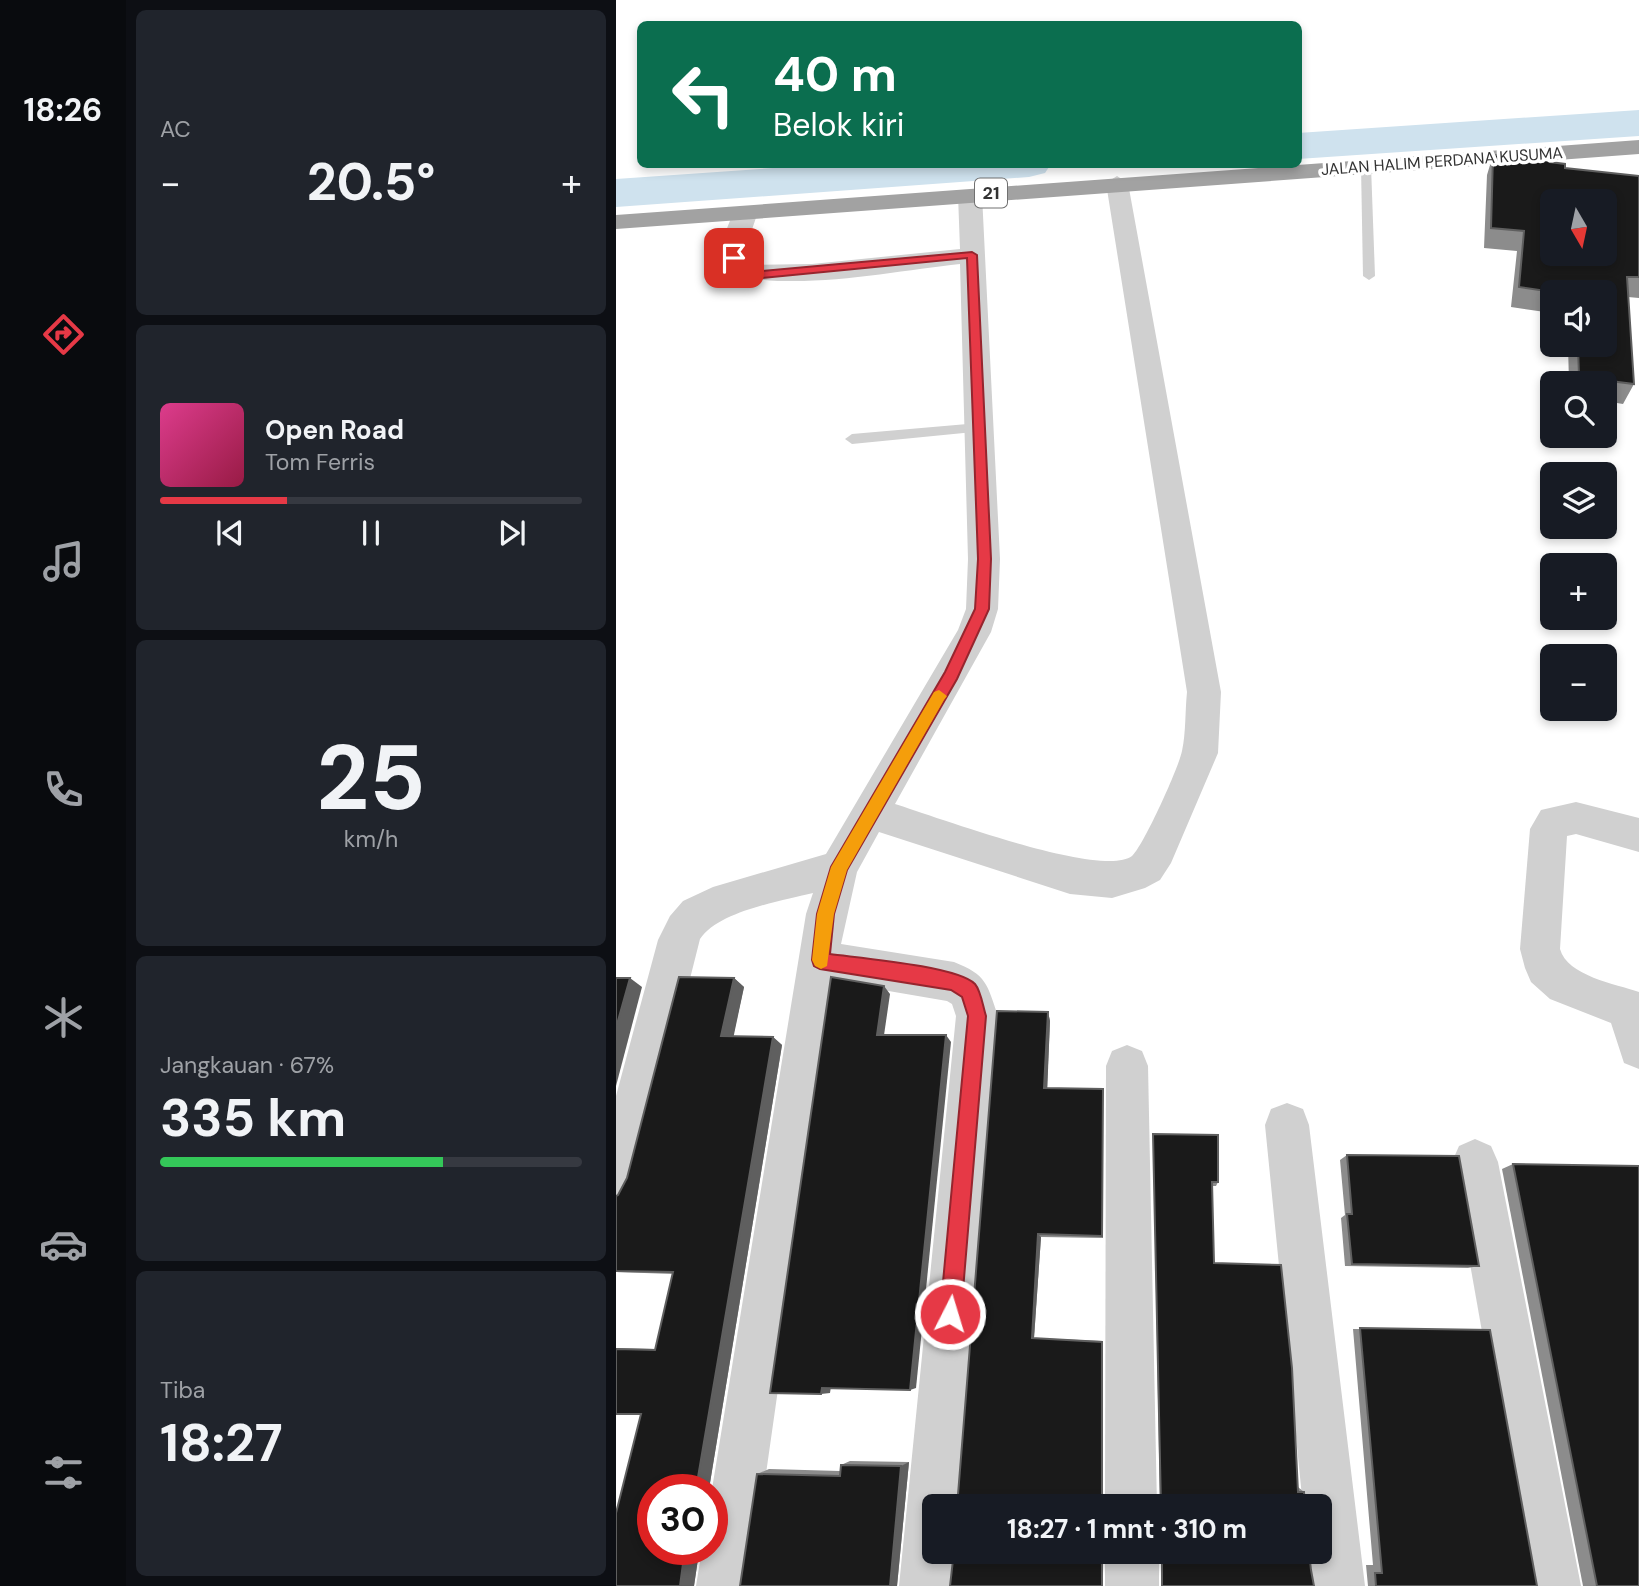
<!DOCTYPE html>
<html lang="id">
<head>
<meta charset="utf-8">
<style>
	body { margin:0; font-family:"DM Sans",sans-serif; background:#20242c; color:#f1f3f6; height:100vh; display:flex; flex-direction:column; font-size:26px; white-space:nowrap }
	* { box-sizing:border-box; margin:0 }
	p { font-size:23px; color:#9ea1a6 }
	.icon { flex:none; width:38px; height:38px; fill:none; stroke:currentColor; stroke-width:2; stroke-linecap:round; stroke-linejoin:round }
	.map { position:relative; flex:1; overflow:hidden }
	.sheet { display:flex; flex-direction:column; gap:10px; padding:10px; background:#0d0f14; width:490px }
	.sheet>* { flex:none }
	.guide { position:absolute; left:21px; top:21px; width:665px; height:147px; border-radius:10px; box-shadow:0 4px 10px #0003; background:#0b6e4f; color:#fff; overflow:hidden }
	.needle { width:46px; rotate:171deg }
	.buttons { position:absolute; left:924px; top:189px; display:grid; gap:14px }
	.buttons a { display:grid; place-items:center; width:77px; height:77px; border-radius:10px; background:#171b24; box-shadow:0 4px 10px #0003; font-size:35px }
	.speed { position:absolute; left:21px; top:1474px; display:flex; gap:14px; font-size:35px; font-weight:700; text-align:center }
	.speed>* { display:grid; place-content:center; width:91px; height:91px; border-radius:50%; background:#171b24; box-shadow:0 4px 10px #0003; line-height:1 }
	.speed .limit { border:10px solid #d22; background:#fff; color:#111 }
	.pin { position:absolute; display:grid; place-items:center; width:60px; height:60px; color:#fff; margin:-30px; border-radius:14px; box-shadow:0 4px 10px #0006 }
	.me { position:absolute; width:77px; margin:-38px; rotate:5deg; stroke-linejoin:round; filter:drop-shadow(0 0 5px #0008) }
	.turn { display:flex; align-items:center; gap:24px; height:147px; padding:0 21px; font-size:32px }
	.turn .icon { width:91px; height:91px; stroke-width:2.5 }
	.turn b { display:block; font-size:49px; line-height:60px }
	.big { font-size:52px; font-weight:700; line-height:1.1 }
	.sheet .widget { flex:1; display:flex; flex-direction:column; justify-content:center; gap:10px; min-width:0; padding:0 24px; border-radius:10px; background:#20242c }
	.sheet .dial { align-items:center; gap:0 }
	.dial b { font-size:91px; line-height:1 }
	.song { display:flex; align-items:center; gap:21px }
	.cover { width:84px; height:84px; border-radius:10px; background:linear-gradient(135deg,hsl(330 70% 55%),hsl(340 70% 35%)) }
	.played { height:7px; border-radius:4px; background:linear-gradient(90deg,#e63946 30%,#363941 30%) }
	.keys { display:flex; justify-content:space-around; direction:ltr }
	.heat { display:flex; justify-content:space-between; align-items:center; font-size:38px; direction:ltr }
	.charge { height:10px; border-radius:5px; background:linear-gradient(90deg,#34c759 67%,#363941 0) }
	.trip { position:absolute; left:306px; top:1494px; width:410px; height:70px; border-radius:10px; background:#171b24; box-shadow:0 4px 10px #0003; font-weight:700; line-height:70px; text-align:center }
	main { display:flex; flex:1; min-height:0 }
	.tab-bar { display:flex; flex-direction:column; width:126px; justify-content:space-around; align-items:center; background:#090b0e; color:#9ea1a6 }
	.tab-bar .icon { width:49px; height:49px }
	.tab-bar .active { color:#e63946 }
	.tab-bar b { font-size:32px; color:#f1f3f6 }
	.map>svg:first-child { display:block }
</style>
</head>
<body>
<main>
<nav class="tab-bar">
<b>18:26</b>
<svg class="icon active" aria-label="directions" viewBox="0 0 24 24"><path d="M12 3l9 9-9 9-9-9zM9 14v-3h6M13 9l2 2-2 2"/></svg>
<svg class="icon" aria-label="music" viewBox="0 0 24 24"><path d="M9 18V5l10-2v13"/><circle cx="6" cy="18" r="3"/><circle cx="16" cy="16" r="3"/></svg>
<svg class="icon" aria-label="phone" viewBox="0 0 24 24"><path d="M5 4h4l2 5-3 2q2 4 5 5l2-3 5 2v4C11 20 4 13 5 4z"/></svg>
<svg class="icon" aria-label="climate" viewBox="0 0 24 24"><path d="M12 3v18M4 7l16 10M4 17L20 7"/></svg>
<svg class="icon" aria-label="car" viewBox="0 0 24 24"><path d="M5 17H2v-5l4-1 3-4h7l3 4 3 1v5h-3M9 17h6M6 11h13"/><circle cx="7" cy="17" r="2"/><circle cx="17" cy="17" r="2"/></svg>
<svg class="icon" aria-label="filters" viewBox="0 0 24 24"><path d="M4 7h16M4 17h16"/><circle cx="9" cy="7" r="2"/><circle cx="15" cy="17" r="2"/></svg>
</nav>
<section class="sheet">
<div class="widget"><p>AC</p>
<div class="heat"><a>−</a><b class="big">20.5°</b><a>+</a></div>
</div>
<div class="widget">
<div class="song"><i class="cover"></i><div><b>Open Road</b><p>Tom Ferris</p></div></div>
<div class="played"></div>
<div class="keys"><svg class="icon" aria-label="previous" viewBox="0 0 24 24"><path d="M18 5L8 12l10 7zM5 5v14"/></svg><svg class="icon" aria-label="pause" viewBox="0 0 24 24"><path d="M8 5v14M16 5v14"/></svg><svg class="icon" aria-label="next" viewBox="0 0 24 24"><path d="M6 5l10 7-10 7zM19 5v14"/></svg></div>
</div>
<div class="widget dial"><b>25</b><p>km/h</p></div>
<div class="widget"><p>Jangkauan · 67%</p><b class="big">335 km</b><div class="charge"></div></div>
<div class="widget"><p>Tiba</p><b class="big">18:27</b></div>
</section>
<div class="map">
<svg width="1023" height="1586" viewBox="0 0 1023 1586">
	<rect width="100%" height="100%" fill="#fff"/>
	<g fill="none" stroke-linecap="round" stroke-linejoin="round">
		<g fill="#cfe2ee" fill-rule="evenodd">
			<polygon points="1023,110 1023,136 682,159 682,133"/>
			<polygon points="215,164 435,164 429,173 413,177 0,207 0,179"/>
		</g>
		<g fill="#d0d0d0" fill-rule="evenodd">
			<polygon points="750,163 755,166 759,276 753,280 747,276 745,166"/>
			<polygon points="363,423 368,425 368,431 236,444 229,439 236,434"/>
		</g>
		<g fill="#d0d0d0" fill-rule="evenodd">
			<path d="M501,176L512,183L605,692L602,753L555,863L544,880L529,888L496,898L454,894L263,832L241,872L225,944L338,962C371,975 371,984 382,1016L344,1507H318V1552H340L337,1586H283L340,1016L336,1004L331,1001L220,982L134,1586H80L86,1549H96V1489L190,914L197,893C165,901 103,911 84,939L23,1181L16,1197L0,1204V1096L42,940L54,916L67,901L97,887L210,854L342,630L350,609L352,559L344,264C277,271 180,292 115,274C101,254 108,227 122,207H138L142,212L132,241L133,264L138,265L196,264L344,249L342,195L346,190H362L366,195L384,559L382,609L375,632L279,804C318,816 486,879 516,856C527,847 563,767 566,751C570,732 569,711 571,692L490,183Z"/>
			<path d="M960,802L1023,818V852L960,834L951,836L944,949C951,976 1000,984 1023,992V1069L1008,1063L995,1023L934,999L915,982L909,968L904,949L914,829L925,810Z"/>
			<polygon points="511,1045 526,1051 532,1066 541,1507 489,1507 490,1066 496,1051"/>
			<polygon points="671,1103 687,1109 693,1125 749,1586 695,1586 691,1552 704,1552 704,1507 687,1507 649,1125 655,1109"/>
			<polygon points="859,1139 875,1146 882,1162 965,1586 911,1586 836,1162 843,1146"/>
			<rect x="489" y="1552" width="54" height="34"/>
		</g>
		<polygon fill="#a2a2a2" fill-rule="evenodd" points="1023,140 1023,154 0,229 0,215"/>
	</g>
	<g fill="#8c8c8c">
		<polygon points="902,152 949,168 1023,176 1023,298 1012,297 1018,384 1007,404 989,401 989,383 953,383 952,345 989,345 989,292 936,292 936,313 895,307 901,251 868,248 871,175 877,155 900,157"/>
		<polygon points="63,977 118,978 128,987 117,1036 157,1037 166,1045 93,1489 37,1489 37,1549 89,1549 83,1552 78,1586 0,1586 0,1513 25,1414 0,1414 0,1348 40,1349 57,1274 0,1272 0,1196 2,1195 11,1178"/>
		<polygon points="432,1012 434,1021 431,1088 487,1096 487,1238 425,1237 418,1338 487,1341 487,1507 341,1507"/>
		<polygon points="537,1134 602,1182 600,1186 596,1186 598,1263 682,1487 688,1492 689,1507 544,1507"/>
		<polygon points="731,1155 863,1266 852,1268 729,1266 725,1218 729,1215 724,1160"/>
		<polygon points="897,1164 1023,1586 967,1586 886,1169"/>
		<polygon points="737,1329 874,1330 921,1586 752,1586 750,1565 757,1565"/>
		<polygon points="234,1461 293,1462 281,1586 141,1474 153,1469 224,1471 225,1465"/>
		<polygon points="318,1512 318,1552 693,1552 695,1570 698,1586 545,1586 545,1558 487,1558 487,1586 334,1586 337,1560 334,1557 314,1557 314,1516"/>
	</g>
	<g fill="#5f5f5f">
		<polygon points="14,978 26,987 0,1086 0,1028"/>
		<polygon points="118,978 128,987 116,1044 105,1036"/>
		<polygon points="268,986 274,994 267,1042 261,1035"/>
		<polygon points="432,1012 434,1021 431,1095 428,1088"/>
		<polygon points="330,1035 335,1042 300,1388 294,1390"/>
		<polygon points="157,1037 166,1045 93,1489 80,1489"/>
		<polygon points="487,1089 487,1238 486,1236"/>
		<polygon points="422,1234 425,1237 418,1338 416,1338"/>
		<polygon points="487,1341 487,1507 486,1507 486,1342"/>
		<polygon points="215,1386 214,1393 205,1394 206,1388"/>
		<polygon points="293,1462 281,1586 274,1586 285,1466"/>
		<polygon points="79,1549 89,1549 83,1552 78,1586 64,1586 68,1556"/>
	</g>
	<g fill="#1a1a1a" stroke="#5f5f5f" stroke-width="2" fill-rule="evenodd">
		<path d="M902,152L933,155L934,162L949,164V168L1023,176V277H1011L1018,384L963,377L962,345H989V292H937L903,287L908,231L875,228L877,155L902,157ZM936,201H989V254H936Z"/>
		<polygon points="63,977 118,978 105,1036 157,1037 80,1489 37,1489 37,1549 79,1549 79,1554 68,1556 64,1586 0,1586 0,1513 25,1414 0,1414 0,1349 39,1350 57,1272 0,1271 0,1196 2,1195 11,1178"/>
		<polygon points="215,977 268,986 261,1035 330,1035 294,1390 206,1388 205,1394 154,1393"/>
		<polygon points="0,978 14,978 0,1028"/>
		<polygon points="381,1011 432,1012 428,1088 487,1089 486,1236 422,1234 416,1338 486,1342 486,1507 341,1507"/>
		<polygon points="537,1134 602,1135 602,1182 596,1182 598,1263 665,1265 676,1368 682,1492 688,1492 689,1507 545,1507"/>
		<polygon points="731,1155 843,1156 863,1266 736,1264 731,1214 736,1214"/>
		<polygon points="897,1164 1023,1166 1023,1586 981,1586"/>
		<polygon points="744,1328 874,1330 921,1586 760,1586 759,1573 766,1573"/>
		<polygon points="225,1465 285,1466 274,1586 124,1586 141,1474 224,1476"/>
		<polygon points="318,1515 318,1552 693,1552 695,1570 698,1586 546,1586 546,1558 486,1558 486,1586 334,1586 337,1560 334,1557 314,1557 314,1516"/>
	</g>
	<path fill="#e63946" stroke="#96252e" stroke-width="2" d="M356,252L361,255L375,559L373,609L341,679L231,870L218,914L214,954C243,958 341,966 359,984C365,991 367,1007 370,1016L345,1314L342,1322L334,1325L327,1322L324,1314L352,1016L346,997L335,990L204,969L198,966L196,960L201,914L215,867L329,672L359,609L362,559L351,258L146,278L119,270L113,258L122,256L127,266L146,271Z"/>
	<polygon fill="#f59e0b" points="323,690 331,696 328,700 231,870 218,914 211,966 205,969 199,966 196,960 201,914 215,867 318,692"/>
	<g text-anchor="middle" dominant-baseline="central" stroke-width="7" stroke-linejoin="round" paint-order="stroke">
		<g font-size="16" fill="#333" stroke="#fff">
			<text transform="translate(826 161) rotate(-4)">JALAN HALIM PERDANA KUSUMA</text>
		</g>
		<rect fill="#fff" stroke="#707070" stroke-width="2" x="359" y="178.5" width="32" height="29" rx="5"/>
		<g font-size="18" font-weight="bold" fill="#333">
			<text x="375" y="193">21</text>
		</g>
	</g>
</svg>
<div class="buttons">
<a><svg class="needle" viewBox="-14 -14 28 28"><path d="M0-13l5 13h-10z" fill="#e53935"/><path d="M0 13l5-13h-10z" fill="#9ea1a6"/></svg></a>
<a><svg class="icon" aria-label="sound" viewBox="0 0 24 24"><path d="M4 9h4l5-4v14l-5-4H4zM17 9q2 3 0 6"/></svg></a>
<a><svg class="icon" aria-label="search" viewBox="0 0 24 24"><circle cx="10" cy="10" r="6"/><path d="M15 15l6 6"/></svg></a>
<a><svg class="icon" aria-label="layers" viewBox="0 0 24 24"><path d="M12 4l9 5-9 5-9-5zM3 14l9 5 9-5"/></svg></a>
<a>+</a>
<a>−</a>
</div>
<div class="speed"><div class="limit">30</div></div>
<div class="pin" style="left:118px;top:258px;background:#d93025"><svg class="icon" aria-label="arrive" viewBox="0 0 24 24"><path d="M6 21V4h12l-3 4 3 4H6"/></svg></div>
<svg class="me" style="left:334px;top:1314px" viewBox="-20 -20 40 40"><circle r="17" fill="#e63946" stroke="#fff" stroke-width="3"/><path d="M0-11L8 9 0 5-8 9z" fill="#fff"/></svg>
<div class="trip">18:27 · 1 mnt · 310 m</div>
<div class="guide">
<div class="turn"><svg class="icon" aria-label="left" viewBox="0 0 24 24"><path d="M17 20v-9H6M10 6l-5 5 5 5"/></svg><div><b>40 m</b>Belok kiri</div></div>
</div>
</div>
</main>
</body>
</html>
